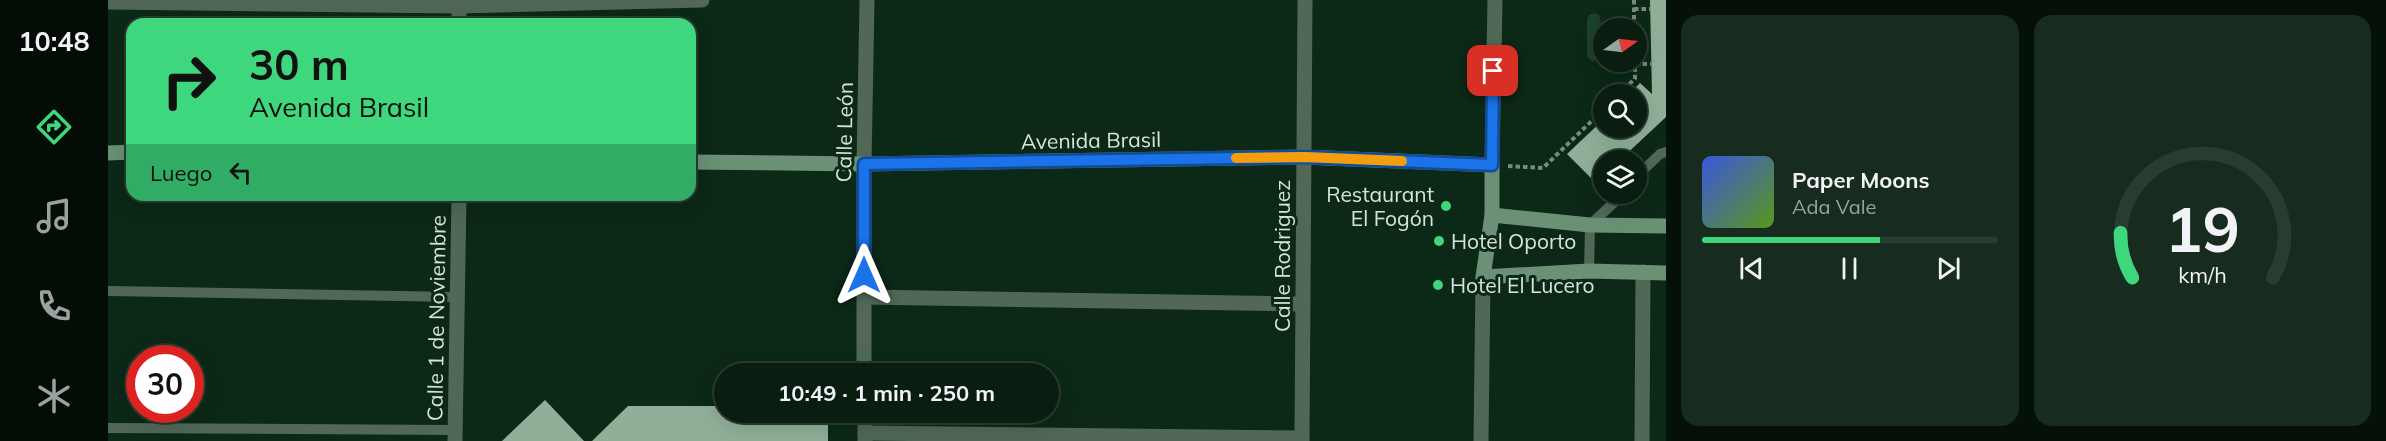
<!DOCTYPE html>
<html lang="es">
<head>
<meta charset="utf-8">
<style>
	body { margin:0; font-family:Mulish,sans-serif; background:#172b1e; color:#f1f3f6; height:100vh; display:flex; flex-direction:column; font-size:22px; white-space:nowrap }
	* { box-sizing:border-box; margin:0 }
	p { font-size:20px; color:#99a29f }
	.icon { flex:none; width:33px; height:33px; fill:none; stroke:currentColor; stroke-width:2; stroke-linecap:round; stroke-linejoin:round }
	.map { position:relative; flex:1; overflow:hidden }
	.drawer { display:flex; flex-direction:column; gap:15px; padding:15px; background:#051009; width:720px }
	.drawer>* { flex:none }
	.banner { position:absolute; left:18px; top:18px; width:570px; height:183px; border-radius:18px; box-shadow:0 6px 24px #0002,0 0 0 2px #293c30; background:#3ed77d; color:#111; overflow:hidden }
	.needle { width:39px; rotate:76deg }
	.buttons { position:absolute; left:1485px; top:18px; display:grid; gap:12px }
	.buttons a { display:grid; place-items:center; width:54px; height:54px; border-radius:50%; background:#091e10; box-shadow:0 6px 24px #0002,0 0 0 2px #293c30; font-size:30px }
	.speed { position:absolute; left:18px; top:345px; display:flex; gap:12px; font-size:30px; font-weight:700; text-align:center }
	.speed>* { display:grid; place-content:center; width:78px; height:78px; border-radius:50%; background:#091e10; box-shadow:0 6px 24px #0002,0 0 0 2px #293c30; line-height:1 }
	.speed .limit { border:9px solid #d22; background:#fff; color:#111 }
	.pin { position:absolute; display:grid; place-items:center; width:51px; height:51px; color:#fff; margin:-26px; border-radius:12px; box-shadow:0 3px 9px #0006 }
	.me { position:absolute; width:66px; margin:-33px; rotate:0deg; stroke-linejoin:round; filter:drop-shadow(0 0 4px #0008) }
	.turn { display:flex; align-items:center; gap:21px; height:126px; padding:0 24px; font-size:27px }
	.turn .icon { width:78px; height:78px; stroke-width:2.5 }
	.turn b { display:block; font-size:42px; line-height:51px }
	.then { display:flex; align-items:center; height:57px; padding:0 24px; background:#0003; gap:12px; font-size:22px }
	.drawer .tile { flex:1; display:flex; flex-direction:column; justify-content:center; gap:9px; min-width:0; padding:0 21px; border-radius:18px; background:#172b1e }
	.drawer .dial { align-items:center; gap:0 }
	.dial svg { height:156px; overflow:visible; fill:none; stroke:#293c30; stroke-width:7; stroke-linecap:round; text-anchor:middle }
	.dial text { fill:#f1f3f6; stroke:none }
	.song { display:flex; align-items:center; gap:18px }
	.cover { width:72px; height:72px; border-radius:9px; background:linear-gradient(135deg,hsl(230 70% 55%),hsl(90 70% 35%)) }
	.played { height:6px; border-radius:3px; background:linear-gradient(90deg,#3ed77d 60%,#293c30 60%) }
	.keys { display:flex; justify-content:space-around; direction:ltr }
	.drawer .tiles { flex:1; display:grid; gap:15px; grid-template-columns:repeat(2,1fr) }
	.trip { position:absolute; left:606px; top:363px; width:345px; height:60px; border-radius:30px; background:#091e10; box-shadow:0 6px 24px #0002,0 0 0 2px #293c30; font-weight:700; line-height:60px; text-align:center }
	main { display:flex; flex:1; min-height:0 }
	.dock { display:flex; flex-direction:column; width:108px; justify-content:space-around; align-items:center; background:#040c06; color:#99a29f }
	.dock .icon { width:42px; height:42px }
	.dock .active { color:#3ed77d }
	.dock b { font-size:27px; color:#f1f3f6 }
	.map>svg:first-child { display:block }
</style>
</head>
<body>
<main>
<nav class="dock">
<b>10:48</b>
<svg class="icon active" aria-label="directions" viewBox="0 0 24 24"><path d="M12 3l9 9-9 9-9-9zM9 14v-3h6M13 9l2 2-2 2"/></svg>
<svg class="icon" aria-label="music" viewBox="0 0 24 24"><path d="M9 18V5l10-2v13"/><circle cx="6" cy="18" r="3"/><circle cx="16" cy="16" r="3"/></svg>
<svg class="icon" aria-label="phone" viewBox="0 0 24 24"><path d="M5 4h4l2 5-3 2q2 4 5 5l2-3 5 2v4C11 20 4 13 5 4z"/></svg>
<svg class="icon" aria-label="climate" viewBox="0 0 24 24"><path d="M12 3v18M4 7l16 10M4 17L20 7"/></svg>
</nav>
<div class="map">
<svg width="1558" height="441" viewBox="0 0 1558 441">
	<rect width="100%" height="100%" fill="#0c2816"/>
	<path fill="#1b4328" d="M1486,13L1491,15C1495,28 1496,48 1490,60L1484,61L1479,57V20L1481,15Z"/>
	<g fill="#90af98">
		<polygon points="1542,0 1558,0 1558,117 1512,160 1496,160 1496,176 1488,183 1459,154 1496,119 1496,128 1528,128 1528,94 1521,94 1532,83 1544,94"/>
		<polygon points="437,400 476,441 394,441"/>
		<polygon points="520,406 616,406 616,412 720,412 720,441 484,441"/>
	</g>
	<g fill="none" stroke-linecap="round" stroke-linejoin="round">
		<g stroke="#758b7c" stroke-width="4" stroke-dasharray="4.5 3" stroke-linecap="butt">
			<polyline points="1526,0 1526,28"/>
			<polyline points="1526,9 1542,9"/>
			<polyline points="1527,64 1543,64"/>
			<polyline points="1510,94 1527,79 1527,62"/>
			<polyline points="1400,166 1435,168 1496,109"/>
		</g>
		<g stroke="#516857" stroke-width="10">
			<polyline points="1528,177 1552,154 1558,152"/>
			<polyline points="1481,271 1482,225 1515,194"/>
			<polyline points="0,291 348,297"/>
			<polyline points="0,428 347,430"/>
		</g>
		<g stroke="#516857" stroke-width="15">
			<polyline points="351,0 351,24"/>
			<polyline points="0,2 351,6 594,0"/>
			<polyline points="1384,165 1387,0"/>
			<polyline points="756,297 1195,304"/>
			<polyline points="756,374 756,164 759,0"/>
			<polyline points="757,412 757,441"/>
			<polyline points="757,433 1194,438"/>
			<polyline points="347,441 351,195"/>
			<polyline points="1194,441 1197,0"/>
			<polyline points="1373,441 1375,277"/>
			<polyline points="1534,441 1535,272"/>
		</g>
		<g stroke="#6b9075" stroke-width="15">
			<polyline points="0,153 24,152"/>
			<polyline points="582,162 756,164 1196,157 1384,165 1384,215 1375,277 1481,271 1558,273"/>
			<polyline points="1384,215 1482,225 1558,226"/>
		</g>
	</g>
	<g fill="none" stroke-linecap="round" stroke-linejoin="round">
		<defs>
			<polyline id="route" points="756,275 756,164 1196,157 1384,165 1385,71"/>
		</defs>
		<use href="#route" stroke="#114b97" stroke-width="15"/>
		<use href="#route" stroke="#1a73e8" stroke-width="10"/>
		<polyline stroke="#f59e0b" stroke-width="10" points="1128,158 1196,157 1294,161"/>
	</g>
	<g fill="#3ed77d" stroke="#0c2816" stroke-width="2">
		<circle cx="1338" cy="206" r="6"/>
		<circle cx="1331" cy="241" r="6"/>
		<circle cx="1330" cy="285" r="6"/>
	</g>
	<g text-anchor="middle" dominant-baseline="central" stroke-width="6" stroke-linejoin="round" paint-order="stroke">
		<g font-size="21" fill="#d5e5d9" stroke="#0c2816">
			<text transform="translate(736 132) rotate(-89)">Calle León</text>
			<text transform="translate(983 140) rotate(-1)">Avenida Brasil</text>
			<text transform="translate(1174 256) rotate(-90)">Calle Rodriguez</text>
			<text transform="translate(328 318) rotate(-89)">Calle 1 de Noviembre</text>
		</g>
		<g font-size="21" fill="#d5e5d9" stroke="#0c2816" text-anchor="start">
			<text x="1326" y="194" text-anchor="end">Restaurant<tspan x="1326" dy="24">El Fogón</tspan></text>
			<text x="1343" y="241">Hotel Oporto</text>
			<text x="1342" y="285">Hotel El Lucero</text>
		</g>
	</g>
</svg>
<div class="buttons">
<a><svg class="needle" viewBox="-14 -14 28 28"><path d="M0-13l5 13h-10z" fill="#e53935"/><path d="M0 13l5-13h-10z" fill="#99a29f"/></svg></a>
<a><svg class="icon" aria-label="search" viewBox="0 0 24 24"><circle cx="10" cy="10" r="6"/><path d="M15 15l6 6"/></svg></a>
<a><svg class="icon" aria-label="layers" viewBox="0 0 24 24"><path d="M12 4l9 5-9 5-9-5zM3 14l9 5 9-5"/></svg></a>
</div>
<div class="speed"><div class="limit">30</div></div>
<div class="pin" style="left:1385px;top:71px;background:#d93025"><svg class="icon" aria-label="arrive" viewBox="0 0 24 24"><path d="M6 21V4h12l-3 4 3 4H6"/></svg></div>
<svg class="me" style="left:756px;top:275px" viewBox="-20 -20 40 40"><path d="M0-17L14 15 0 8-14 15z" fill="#1a73e8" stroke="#fff" stroke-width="4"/></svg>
<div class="trip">10:49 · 1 min · 250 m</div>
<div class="banner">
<div class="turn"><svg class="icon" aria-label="right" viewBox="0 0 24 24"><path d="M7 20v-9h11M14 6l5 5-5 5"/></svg><div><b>30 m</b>Avenida Brasil</div></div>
<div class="then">Luego<svg class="icon" aria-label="left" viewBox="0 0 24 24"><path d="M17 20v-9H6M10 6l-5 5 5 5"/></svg></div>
</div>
</div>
<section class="drawer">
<div class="tiles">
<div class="tile">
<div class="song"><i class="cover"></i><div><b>Paper Moons</b><p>Ada Vale</p></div></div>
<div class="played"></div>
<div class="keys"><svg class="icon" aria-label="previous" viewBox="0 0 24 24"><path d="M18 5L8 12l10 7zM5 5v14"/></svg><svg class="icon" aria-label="pause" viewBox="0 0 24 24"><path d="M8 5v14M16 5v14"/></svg><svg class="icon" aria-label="next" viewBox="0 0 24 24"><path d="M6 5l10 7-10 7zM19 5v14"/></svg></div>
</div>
<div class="tile dial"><svg viewBox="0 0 100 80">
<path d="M14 69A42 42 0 1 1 86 69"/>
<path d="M14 69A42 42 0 0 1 8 46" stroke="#3ed77d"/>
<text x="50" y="56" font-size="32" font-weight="700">19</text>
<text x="50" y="72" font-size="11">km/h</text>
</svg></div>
</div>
</section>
</main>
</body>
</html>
